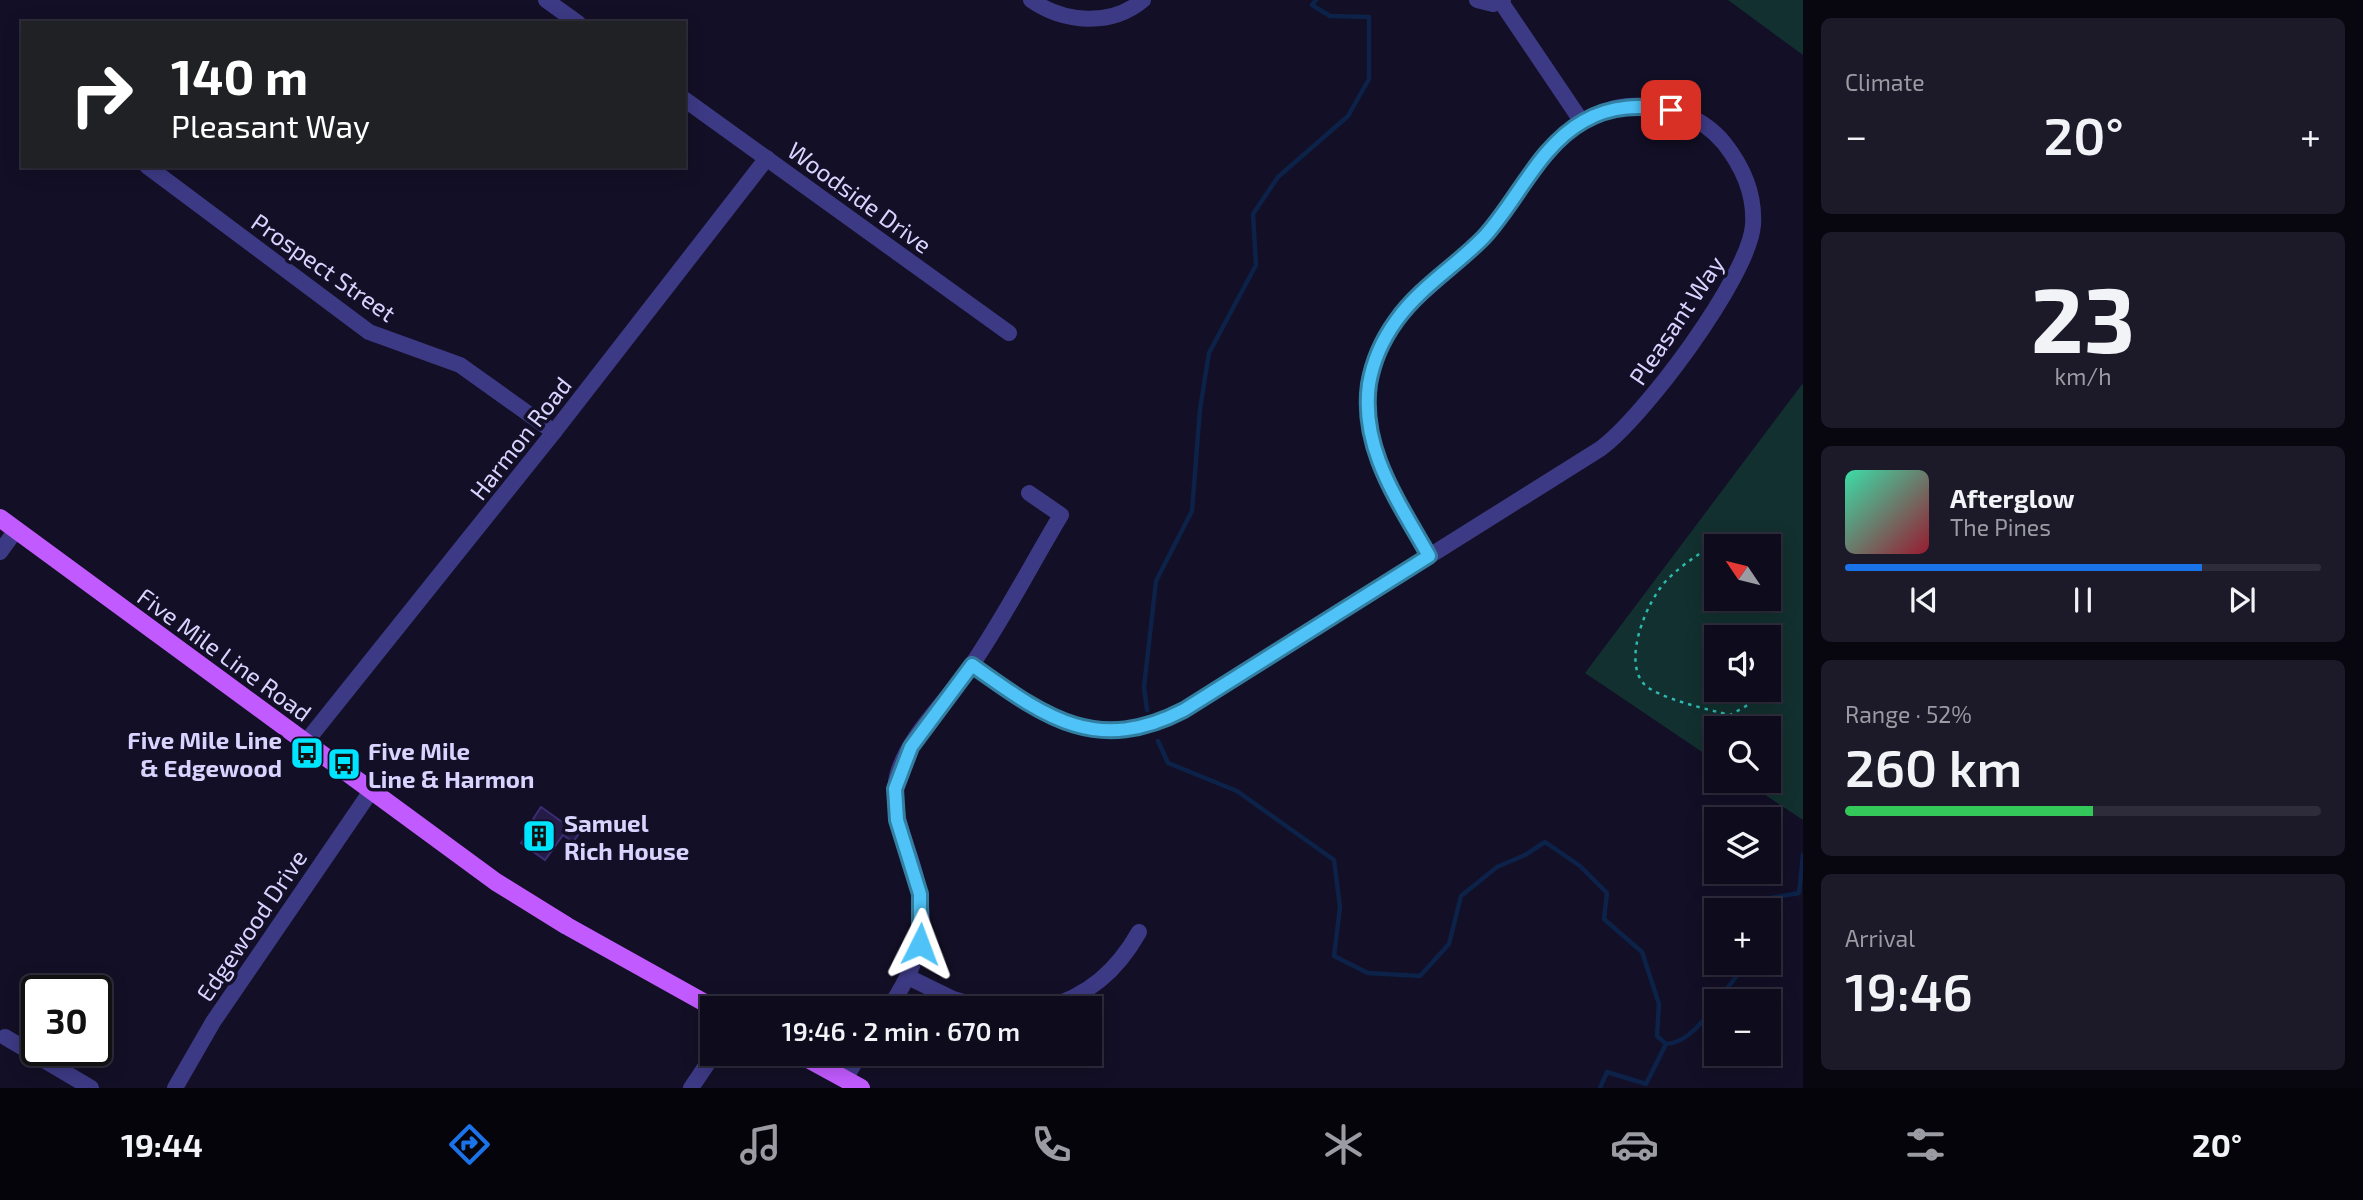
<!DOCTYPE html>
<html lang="en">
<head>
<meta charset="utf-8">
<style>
	body { margin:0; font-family:"Exo 2",sans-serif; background:#1c1929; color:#f1f3f6; height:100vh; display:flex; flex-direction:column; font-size:26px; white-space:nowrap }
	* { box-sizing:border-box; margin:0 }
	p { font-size:23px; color:#9b9ba3 }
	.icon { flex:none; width:38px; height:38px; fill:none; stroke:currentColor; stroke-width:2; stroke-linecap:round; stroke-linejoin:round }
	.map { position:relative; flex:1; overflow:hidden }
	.panel { display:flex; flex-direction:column; gap:18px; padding:18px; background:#08060f; width:560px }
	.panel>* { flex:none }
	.top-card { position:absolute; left:21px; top:21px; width:665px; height:147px; border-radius:0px; box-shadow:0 4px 18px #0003,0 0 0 2px #2e2b3b; background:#202124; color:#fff; overflow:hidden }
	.needle { width:46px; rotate:305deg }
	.fabs { position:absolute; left:1704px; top:534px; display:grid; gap:14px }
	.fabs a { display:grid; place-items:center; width:77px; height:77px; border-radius:0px; background:#0e0b1c; box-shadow:0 4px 18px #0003,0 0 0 2px #2e2b3b; font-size:35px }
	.speed { position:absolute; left:21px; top:975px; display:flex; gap:14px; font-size:35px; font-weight:700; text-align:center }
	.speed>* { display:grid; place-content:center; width:91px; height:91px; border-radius:50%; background:#0e0b1c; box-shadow:0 4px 18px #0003,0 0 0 2px #2e2b3b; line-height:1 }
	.speed .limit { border:4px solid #111; border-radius:10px; background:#fff; color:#111 }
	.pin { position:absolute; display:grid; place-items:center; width:60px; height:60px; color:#fff; margin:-30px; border-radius:14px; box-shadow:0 4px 10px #0006 }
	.me { position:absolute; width:77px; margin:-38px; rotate:3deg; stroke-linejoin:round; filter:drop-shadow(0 0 5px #0008) }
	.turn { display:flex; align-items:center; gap:24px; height:147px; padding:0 35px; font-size:32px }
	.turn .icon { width:91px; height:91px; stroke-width:2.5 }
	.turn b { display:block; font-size:49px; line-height:60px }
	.big { font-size:52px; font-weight:600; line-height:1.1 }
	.panel .tile { flex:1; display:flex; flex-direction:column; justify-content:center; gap:10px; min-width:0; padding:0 24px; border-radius:10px; background:#1c1929 }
	.panel .dial { align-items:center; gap:0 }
	.dial b { font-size:91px; line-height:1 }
	.song { display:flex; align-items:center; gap:21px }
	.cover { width:84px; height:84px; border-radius:10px; background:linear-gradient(135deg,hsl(160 70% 55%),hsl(350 70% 35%)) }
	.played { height:7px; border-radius:4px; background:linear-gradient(90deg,#1a73e8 75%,#2e2b3b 75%) }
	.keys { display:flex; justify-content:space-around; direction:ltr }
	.heat { display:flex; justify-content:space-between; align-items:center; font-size:38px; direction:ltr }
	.charge { height:10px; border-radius:5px; background:linear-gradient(90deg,#34c759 52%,#2e2b3b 0) }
	.trip { position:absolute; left:700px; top:996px; width:402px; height:70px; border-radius:0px; background:#0e0b1c; box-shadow:0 4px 18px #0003,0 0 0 2px #2e2b3b; font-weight:600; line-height:70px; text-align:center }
	.menu { display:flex; height:112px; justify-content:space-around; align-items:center; background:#06040b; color:#9b9ba3 }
	.menu .icon { width:49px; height:49px }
	.menu .selected { color:#1a73e8 }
	.menu b { font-size:32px; color:#f1f3f6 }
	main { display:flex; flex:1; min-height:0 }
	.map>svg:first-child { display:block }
</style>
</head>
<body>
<main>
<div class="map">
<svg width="1803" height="1088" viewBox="0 0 1803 1088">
	<rect width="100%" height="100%" fill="#130f26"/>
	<g fill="#12302f" fill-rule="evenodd">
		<polygon points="1728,0 1803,0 1803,55"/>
		<path d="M1803,383V820L1744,781L1769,780V728H1717V762L1585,673ZM1717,546H1769V598H1717ZM1717,637H1769V690H1717Z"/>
	</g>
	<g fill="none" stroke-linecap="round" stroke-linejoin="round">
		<g stroke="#0c2248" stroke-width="4.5">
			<polyline points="1147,710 1144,687 1156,581 1192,511 1200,409 1209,353 1256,265 1253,214 1278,177 1348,116 1369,79 1369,17 1330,16 1312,5 1316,0"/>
			<polyline points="1158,741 1168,763 1237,791 1334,860 1340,907 1334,956 1368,973 1420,976 1449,944 1461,896 1497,867 1525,855 1545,842 1580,866 1607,893 1604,919 1642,952 1659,1004 1657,1036 1666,1044"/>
			<polyline points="1769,910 1771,898 1799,893 1803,855"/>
			<polyline points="1718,1001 1741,970 1741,962"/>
			<path d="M1600,1088L1607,1072L1646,1084L1666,1044C1688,1043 1705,1019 1717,1002"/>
		</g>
	</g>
	<polygon fill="#241b47" stroke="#3b2d73" stroke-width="2" points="541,807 565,824 569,819 583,828 573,842 563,835 545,860 521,843 537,821 533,819"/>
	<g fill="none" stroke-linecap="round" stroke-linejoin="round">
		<path stroke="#2fb8b0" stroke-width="2.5" stroke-dasharray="3.5 5" stroke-linecap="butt" d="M1713,544C1697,556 1680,566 1666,581C1647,601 1622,660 1644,684C1657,698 1710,710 1730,715L1748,705L1759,690"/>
		<g stroke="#3d3a85" stroke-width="16">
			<polyline points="546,0 578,23"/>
			<path d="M1031,0C1064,23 1111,27 1143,0"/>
			<polyline points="1477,0 1493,4 1503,0"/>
			<polyline points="1501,2 1582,122"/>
			<polyline points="684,99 1009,333"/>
			<polyline points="147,166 369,332 460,365 554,432"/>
			<polyline points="0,552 16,530"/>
			<path d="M972,665C1045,716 1095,755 1184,710L1600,449C1643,418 1749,277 1753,225C1755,194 1743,167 1724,143C1701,115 1663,103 1628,106C1555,113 1527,190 1484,237C1440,283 1379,314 1369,384C1361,449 1399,502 1429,556"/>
			<polyline points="305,743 554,432 767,158"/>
			<polyline points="910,978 953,999 984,1008"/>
			<path d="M889,1008C928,950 930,913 907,848C899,824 891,801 897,776C908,735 948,700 971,666C1004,618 1031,565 1061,515L1029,493"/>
			<path d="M1045,1008C1088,996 1117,971 1139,932"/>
			<polyline points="5,1037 91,1088"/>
			<polyline points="845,1079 860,1054"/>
			<polyline points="175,1088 213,1022 371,791"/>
			<polyline points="691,1088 714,1054"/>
		</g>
		<g stroke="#c25bff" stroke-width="18">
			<polyline points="0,518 496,882 567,926 714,1008"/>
			<polyline points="799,1054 861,1088"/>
		</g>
	</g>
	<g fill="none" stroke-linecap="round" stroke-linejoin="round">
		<defs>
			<path id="route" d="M920,944V894L897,820L895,789L911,747L972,665C1044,716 1095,756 1184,710L1429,556C1399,502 1360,449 1369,384C1373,361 1383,339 1396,321C1420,287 1456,266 1484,237C1518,200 1539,146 1584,121C1612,105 1640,105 1671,110"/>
		</defs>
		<use href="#route" stroke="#337fa1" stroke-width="18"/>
		<use href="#route" stroke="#4fc3f7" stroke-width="12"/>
	</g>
	<defs>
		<symbol id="bus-square" viewBox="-11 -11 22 22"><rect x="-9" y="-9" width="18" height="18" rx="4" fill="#00e5ff" stroke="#130f26"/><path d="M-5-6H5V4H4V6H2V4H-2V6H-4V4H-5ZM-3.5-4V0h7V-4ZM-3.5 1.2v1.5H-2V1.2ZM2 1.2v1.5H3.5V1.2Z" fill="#111"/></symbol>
		<symbol id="building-square" viewBox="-11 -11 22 22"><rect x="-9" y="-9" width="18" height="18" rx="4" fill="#00e5ff" stroke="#130f26"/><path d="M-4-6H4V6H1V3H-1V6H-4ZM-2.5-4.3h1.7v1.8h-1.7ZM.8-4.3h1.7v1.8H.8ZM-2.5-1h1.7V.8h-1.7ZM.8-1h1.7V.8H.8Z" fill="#111"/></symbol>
	</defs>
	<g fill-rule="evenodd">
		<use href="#bus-square" x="288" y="734" width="38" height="38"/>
		<use href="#bus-square" x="325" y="745" width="38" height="38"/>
		<use href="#building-square" x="520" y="817" width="38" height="38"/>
	</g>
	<g text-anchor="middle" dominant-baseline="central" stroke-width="7" stroke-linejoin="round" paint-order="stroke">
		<g font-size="24" fill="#d9d4ff" stroke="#130f26">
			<text transform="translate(860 197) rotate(36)">Woodside Drive</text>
			<text transform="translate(324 267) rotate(35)">Prospect Street</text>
			<text transform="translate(1676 320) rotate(-56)">Pleasant Way</text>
			<text transform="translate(520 438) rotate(-52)">Harmon Road</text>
			<text transform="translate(225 654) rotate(36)">Five Mile Line Road</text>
			<text transform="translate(251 925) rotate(-56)">Edgewood Drive</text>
		</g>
		<g font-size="24" font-weight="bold" fill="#d9d4ff" stroke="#130f26" text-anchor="start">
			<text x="282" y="739" text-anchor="end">Five Mile Line<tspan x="282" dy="28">&amp; Edgewood</tspan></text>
			<text x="368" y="750">Five Mile<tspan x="368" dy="28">Line &amp; Harmon</tspan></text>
			<text x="564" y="822">Samuel<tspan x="564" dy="28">Rich House</tspan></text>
		</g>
	</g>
</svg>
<div class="fabs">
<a><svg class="needle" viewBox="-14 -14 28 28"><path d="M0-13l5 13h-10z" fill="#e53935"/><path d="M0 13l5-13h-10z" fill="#9b9ba3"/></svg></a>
<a><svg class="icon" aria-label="sound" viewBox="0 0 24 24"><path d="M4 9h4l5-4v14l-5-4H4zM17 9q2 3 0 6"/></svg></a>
<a><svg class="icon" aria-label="search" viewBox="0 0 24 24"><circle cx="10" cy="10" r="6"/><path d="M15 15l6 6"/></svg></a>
<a><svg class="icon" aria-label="layers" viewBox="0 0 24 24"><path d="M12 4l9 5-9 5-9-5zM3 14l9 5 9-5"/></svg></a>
<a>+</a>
<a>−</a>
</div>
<div class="speed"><div class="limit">30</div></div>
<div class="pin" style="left:1671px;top:110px;background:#d93025"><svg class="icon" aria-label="arrive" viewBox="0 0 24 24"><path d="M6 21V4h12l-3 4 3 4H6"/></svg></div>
<svg class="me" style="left:920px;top:944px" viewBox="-20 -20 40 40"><path d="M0-17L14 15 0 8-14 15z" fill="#4fc3f7" stroke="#fff" stroke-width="4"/></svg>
<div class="trip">19:46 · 2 min · 670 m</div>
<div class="top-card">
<div class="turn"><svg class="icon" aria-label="right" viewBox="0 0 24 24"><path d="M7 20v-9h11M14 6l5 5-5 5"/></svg><div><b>140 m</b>Pleasant Way</div></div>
</div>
</div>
<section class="panel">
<div class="tile"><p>Climate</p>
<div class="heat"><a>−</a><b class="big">20°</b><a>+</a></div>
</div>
<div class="tile dial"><b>23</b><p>km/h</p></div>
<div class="tile">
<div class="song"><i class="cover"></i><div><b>Afterglow</b><p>The Pines</p></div></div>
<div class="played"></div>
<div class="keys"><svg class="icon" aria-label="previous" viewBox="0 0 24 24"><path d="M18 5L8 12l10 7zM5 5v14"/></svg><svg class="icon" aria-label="pause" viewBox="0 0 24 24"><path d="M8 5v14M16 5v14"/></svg><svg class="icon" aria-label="next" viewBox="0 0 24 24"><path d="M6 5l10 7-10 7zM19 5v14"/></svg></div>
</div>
<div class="tile"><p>Range · 52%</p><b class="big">260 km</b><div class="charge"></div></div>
<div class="tile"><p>Arrival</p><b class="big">19:46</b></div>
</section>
</main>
<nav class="menu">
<b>19:44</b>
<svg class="icon selected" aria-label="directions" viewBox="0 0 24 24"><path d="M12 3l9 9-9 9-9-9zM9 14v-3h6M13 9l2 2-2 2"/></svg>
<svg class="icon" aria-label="music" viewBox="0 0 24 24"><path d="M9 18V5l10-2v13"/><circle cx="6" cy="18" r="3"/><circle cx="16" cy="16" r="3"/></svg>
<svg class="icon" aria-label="phone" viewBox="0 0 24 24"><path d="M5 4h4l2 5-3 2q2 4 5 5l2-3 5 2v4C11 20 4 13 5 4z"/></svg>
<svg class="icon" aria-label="climate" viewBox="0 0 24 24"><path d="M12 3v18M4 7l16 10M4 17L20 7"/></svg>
<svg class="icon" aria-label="car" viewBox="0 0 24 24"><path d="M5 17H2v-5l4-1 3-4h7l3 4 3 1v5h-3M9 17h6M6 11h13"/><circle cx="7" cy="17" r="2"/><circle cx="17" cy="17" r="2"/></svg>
<svg class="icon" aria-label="filters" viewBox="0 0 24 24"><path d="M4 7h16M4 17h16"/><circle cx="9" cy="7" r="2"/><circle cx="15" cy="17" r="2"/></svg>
<b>20°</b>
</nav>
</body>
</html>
